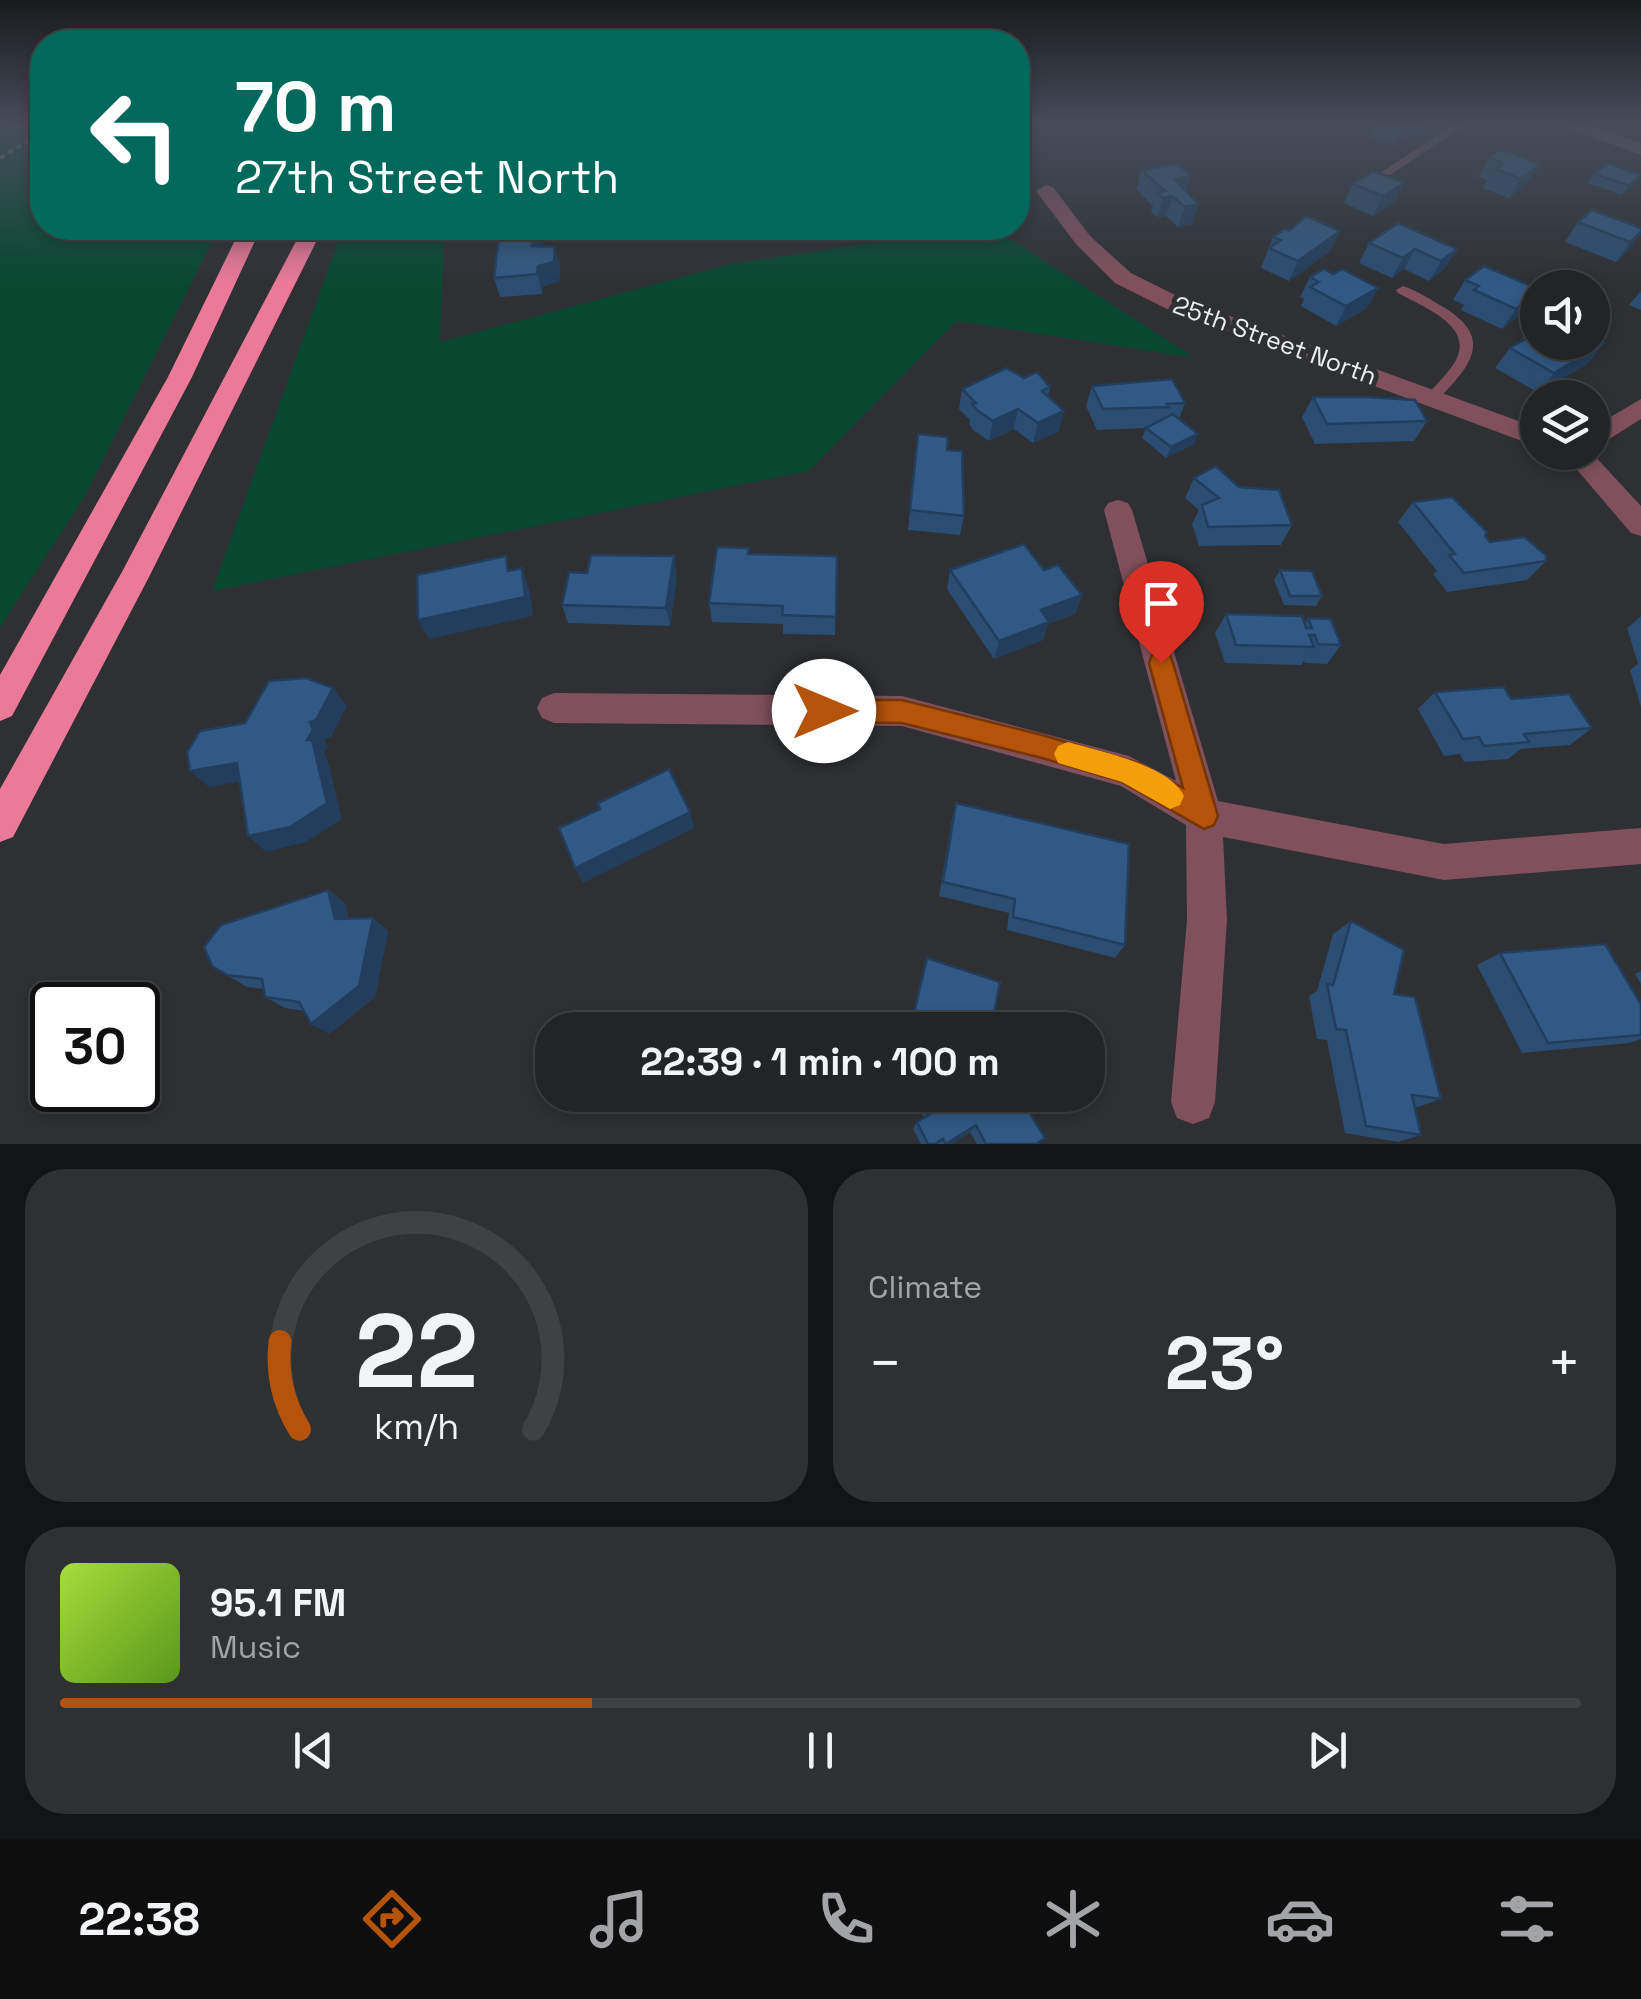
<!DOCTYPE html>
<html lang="en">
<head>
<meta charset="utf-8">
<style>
	body { margin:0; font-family:"Space Grotesk",sans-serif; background:#2e3032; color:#f1f3f6; height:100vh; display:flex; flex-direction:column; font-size:38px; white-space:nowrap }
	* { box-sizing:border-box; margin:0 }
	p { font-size:32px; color:#a2a4a7 }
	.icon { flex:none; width:55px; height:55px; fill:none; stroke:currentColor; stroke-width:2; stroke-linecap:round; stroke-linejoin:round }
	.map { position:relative; height:1144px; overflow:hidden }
	.drawer { display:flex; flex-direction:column; gap:25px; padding:25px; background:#131415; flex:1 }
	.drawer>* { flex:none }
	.hud { position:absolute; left:30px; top:30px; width:1000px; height:210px; border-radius:40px; box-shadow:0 5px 15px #0003,0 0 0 2px #3f4143; background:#00695c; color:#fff; overflow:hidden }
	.fabs { position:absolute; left:1520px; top:270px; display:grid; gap:20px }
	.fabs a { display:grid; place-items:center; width:90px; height:90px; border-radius:50%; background:#222426; box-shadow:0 5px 15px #0003,0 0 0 2px #3f4143; font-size:50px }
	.speed { position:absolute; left:30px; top:982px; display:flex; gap:20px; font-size:50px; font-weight:700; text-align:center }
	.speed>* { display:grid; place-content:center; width:130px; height:130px; border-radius:50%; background:#222426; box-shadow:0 5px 15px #0003,0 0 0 2px #3f4143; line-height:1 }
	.speed .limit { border:5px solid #111; border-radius:15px; background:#fff; color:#111 }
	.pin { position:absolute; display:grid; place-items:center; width:85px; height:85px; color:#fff; margin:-102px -42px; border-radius:50% 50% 50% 0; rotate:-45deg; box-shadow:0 0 10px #0007 }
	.pin .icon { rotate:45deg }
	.me { position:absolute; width:110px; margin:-55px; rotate:90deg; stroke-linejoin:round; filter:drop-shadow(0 0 8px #0008) }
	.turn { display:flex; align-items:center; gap:35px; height:210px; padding:0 40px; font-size:45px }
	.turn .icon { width:130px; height:130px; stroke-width:2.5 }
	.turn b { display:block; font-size:70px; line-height:85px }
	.big { font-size:75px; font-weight:700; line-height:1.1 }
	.drawer .card { flex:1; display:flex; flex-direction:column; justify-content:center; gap:15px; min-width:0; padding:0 35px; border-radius:40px; background:#2e3032 }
	.drawer .dial { align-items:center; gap:0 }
	.dial svg { height:260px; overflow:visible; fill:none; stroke:#3f4143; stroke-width:7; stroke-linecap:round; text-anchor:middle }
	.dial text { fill:#f1f3f6; stroke:none }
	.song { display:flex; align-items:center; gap:30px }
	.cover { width:120px; height:120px; border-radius:15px; background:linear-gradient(135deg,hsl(80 70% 55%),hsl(90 70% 35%)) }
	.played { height:10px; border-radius:5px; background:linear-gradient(90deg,#b45309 35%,#3f4143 35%) }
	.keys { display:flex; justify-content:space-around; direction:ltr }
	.heat { display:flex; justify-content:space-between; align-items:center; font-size:55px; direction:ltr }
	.drawer .tiles { flex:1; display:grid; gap:25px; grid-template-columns:1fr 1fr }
	.card:last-child { grid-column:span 2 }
	.trip { position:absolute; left:535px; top:1012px; width:570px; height:100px; border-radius:40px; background:#222426; box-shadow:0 5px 15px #0003,0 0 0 2px #3f4143; font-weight:700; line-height:100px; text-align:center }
	.dock { display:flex; height:160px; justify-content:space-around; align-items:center; background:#0e0e0f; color:#a2a4a7 }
	.dock .icon { width:70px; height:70px }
	.dock .active { color:#b45309 }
	.dock b { font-size:45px; color:#f1f3f6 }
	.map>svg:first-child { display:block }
</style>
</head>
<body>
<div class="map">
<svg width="1641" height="1144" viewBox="0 0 1641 1144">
	<rect width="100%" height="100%" fill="#2e3033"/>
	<g fill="#084831">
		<polygon points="15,124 42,124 42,228 219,228 85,496 0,627 0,137"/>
		<polygon points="343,228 444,228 440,342 731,264 971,228 993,228 1195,358 956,321 809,471 212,591"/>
	</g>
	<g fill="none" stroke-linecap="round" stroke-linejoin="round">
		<polyline stroke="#7a7c7e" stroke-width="4" stroke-dasharray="5 5" stroke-linecap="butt" points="0,158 38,135 42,127"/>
		<g fill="#80515d" fill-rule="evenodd">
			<polygon points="1455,124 1467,124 1390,175 1380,173"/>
			<path d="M1403,286C1418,291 1431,300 1445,308C1496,340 1468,368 1437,401L1432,403L1425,398C1434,386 1447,375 1455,362C1476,326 1423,307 1398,293L1396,290Z"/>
		</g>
		<g fill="#80515d" fill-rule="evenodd">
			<polygon points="1558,124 1584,124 1641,143 1641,155"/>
			<polygon points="1046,185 1053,187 1090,236 1131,273 1183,299 1538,428 1538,447 1167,309 1115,283 1076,244 1039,195 1036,191"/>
			<polygon points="1641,399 1641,419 1592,450 1592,428"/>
			<polygon points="1562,452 1591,452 1641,506 1641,536 1631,533"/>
			<polygon points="1118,500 1128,503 1132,510 1218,801 1444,844 1641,828 1641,864 1444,880 1223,837 1227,920 1215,1102 1209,1118 1193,1124 1177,1118 1171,1102 1187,920 1186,825 1121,786 902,726 554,723 542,718 537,708 542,698 554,693 902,696 1129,756 1176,781 1104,510 1108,503"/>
		</g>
		<g fill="#eb7a99" fill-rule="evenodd">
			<polygon points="241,228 261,228 192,377 12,716 0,721 0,675 168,377"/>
			<polygon points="303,228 323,228 149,577 13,837 0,842 0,789 123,570"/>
		</g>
	</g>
	<g fill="#2a4d71">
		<polygon points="1376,124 1433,124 1417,136 1412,134 1394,145 1370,136"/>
		<polygon points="1489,158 1539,165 1527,184 1509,198 1483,188 1488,180 1478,177"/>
		<polygon points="1141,170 1186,191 1198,204 1192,224 1178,227 1166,216 1157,217 1151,212 1153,206 1136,189"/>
		<polygon points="1595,174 1641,175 1634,185 1622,195 1588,183"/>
		<polygon points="1404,183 1394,202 1373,216 1344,203 1353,184"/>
		<polygon points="1578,222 1641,228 1629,249 1616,262 1565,242"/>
		<polygon points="500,228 550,228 550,241 543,242 542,246 560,266 559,282 543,286 542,294 500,297 494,278"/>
		<polygon points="1289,231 1340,231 1330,251 1289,281 1261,268 1273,237"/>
		<polygon points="1369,243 1457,249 1445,268 1429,281 1404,269 1392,278 1359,263"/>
		<polygon points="1333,274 1378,288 1367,308 1336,326 1301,306 1304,299 1300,297 1310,277"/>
		<polygon points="1465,280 1538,292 1525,310 1502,329 1461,310 1464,305 1453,300"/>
		<polygon points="1641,291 1641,310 1629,305"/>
		<polygon points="1531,327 1604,343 1588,363 1539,393 1495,368 1510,348 1520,342"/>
		<polygon points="1092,386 1185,403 1179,419 1194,444 1166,458 1142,438 1146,428 1097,430 1086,406"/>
		<polygon points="1050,387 1048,396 1059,431 1033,443 1014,429 989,441 973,430 969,424 970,420 959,409 962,389"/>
		<polygon points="1313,397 1427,421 1414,441 1315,444 1302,417"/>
		<polygon points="918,434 947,450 964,516 960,535 908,530"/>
		<polygon points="1194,478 1239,487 1292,525 1281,545 1199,546 1192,524 1199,510 1185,498"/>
		<polygon points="1413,502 1485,536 1490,542 1546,561 1527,580 1447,592 1433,574 1437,571 1398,522"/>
		<polygon points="749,554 837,556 835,635 783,634 783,624 712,622 709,603"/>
		<polygon points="950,570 1044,570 1082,595 1075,614 1048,624 1043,640 994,659 947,589"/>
		<polygon points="1280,570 1322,596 1316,606 1284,605 1274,580"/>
		<polygon points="587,573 677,576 670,626 568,623 562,605"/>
		<polygon points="1226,614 1305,623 1308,618 1341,645 1327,664 1305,663 1304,661 1301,665 1225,663 1215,633"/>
		<polygon points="1641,616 1641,707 1630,670 1638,664 1627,628"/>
		<polygon points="1435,692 1511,699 1592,728 1570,745 1521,749 1508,759 1464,762 1460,754 1444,756 1418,709"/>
		<polygon points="956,803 1125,945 1115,958 1007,930 1009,913 939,896 952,819"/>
		<polygon points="328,890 345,903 348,919 373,918 388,931 375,997 329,1034 304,1011 285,1008 265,997 264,989 247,987 212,966"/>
		<polygon points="1351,921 1394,994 1441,1099 1418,1107 1415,1107 1421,1135 1398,1142 1345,1133 1327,1040 1317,1039 1309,996 1317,991 1333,934"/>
		<polygon points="1500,953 1641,1004 1641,1039 1629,1043 1522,1053 1477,965"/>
		<polygon points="1641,971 1641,984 1635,974"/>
		<polygon points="911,1095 1019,1095 1037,1144 977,1144 970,1132 952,1144 921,1144 913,1129 917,1122 924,1118"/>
	</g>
	<g fill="#223e5c">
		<polygon points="1408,124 1417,124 1412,134 1394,145 1403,127"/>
		<polygon points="1423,124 1433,124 1417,136"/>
		<polygon points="1539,165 1527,184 1509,198 1521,179"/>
		<polygon points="1641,175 1634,185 1622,195 1629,186"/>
		<polygon points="1191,176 1185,195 1172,197 1166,216 1157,217 1163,198 1175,179"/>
		<polygon points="1404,183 1394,202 1373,216 1383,196"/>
		<polygon points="1198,204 1192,224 1178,227 1185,207"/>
		<polygon points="537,228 540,228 543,242 538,266 555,247 560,266 559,282 543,286 542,294 532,246"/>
		<polygon points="1340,231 1330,251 1289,281 1298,261"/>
		<polygon points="1641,233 1629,249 1616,262 1630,242"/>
		<polygon points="1415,249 1404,269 1392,278 1403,258"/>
		<polygon points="1457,249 1445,268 1429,281 1441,261"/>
		<polygon points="1378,288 1367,308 1336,326 1346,306"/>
		<polygon points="1538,292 1525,310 1502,329 1516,309"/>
		<polygon points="1604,343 1588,363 1539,393 1554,373"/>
		<polygon points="1018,409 1014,429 989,441 993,421"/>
		<polygon points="1064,411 1059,431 1033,443 1038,423"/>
		<polygon points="1198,434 1194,444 1166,458 1171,447"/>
		<polygon points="674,556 677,576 670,626 666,608"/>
		<polygon points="522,568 529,588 533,616 429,639 418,620"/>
		<polygon points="1082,595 1075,614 1048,624 1043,640 994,659 999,641 1041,610"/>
		<polygon points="333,688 347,706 331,737 325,739 328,747 324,753 327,757 342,819 306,842 266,852 248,836 307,740 310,722"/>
		<polygon points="237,763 254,779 209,787 190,771"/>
		<polygon points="690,812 694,828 583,883 575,868"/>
		<polygon points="328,890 345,903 352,933 335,919"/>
		<polygon points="373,918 388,931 375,997 329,1034 311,1024"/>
		<polygon points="976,1125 970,1132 952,1144 946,1144"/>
	</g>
	<g fill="#315983" stroke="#223e5c" stroke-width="2.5">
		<polygon points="1499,150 1511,152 1539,165 1521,179 1495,169 1503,163 1489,158"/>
		<polygon points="1608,163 1641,175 1629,186 1595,174"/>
		<polygon points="1177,164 1191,176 1175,179 1198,204 1185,207 1172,196 1163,198 1157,193 1165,191 1141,170"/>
		<polygon points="1374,171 1404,183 1383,196 1353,184"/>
		<polygon points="1592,210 1641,228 1641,232 1630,242 1578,222"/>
		<polygon points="1306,216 1340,231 1298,261 1269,248 1281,240 1273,237 1285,229 1289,231"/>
		<polygon points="1398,223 1457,249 1441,261 1415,249 1403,258 1369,243"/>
		<polygon points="500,228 537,228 532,246 555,247 554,262 538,266 537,274 494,278"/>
		<polygon points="1484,266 1538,289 1538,291 1516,309 1474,290 1479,286 1465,280"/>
		<polygon points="1324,269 1333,274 1342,269 1378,288 1346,306 1310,287 1319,282 1310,277"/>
		<polygon points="1538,332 1538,342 1592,342 1592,337 1604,343 1554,373 1510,348"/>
		<polygon points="1006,368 1024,378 1037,372 1050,387 1042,391 1064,411 1038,423 1018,409 993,421 977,410 972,404 976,403 962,389"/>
		<polygon points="1172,379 1185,403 1167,404 1169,407 1103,409 1092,386"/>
		<polygon points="1313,397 1367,397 1415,400 1427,421 1327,424"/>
		<polygon points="1173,414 1198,434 1171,447 1146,428"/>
		<polygon points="918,434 948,437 947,450 962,451 964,516 910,510"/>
		<polygon points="1216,466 1239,487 1279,490 1292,525 1208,527 1202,505 1219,498 1194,478"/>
		<polygon points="1452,497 1487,532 1485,536 1490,542 1524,537 1546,555 1546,561 1464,573 1449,555 1455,554 1413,502"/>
		<polygon points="1024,544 1044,570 1058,565 1082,595 1041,610 1049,622 999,641 950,570"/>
		<polygon points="717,547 749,548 748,554 837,556 836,617 782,615 783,606 709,603"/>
		<polygon points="591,555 674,556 666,608 562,605 569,572 587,573"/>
		<polygon points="506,556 508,571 522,568 525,597 418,620 417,575"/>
		<polygon points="1280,570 1312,571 1322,596 1290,596"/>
		<polygon points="1226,614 1302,616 1306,628 1312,628 1308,618 1331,619 1341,645 1318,644 1315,635 1309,635 1314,647 1236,645"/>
		<polygon points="306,678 333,688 316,720 310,722 313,730 307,740 312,740 327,803 290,827 248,836 237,763 190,771 187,752 200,731 245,723 269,681"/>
		<polygon points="1504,687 1511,699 1569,694 1592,728 1524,734 1529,742 1484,746 1479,737 1463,739 1435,692"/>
		<polygon points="669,769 690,812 575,868 559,828 600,809 598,803"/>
		<polygon points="956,803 1129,844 1125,945 1013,917 1015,899 943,882"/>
		<polygon points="328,890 335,919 373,918 359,986 311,1024 299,1002 265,997 262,979 227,975 212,966 204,947 221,925"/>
		<polygon points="1351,921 1404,950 1394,994 1415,997 1441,1099 1412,1095 1421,1135 1366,1126 1346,1030 1336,1029 1327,984 1333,985"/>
		<polygon points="1605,944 1641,1004 1641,1035 1548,1043 1500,953"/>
		<polygon points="927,958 1000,982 991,1030 910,1030"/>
		<polygon points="920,1095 1019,1095 1045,1138 1036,1144 986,1144 976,1125 946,1144 943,1139 935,1144 928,1144 917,1122 930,1114"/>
	</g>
	<linearGradient id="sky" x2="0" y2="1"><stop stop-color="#191a1c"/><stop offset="0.44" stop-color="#464e5b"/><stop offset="1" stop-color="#464e5b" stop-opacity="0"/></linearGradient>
	<rect width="1641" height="284" fill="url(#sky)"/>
	<polygon fill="#b45309" stroke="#753606" stroke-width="2.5" points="1161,652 1170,655 1173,663 1218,816 1214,825 1204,829 1122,782 1042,758 902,723 824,722 815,719 812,711 815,703 824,700 902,700 1042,735 1139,763 1183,788 1149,663 1152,655"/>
	<path fill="#f59e0b" d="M1068,742C1098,751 1170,765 1184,796L1180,805L1170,809L1122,782L1058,763L1054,754L1058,746Z"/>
	<g text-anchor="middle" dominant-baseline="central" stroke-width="10" stroke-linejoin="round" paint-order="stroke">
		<g font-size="25" fill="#eceeef" stroke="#2e3033">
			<text transform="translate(1275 340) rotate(20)">25th Street North</text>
		</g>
	</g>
</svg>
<div class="fabs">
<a><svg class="icon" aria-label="sound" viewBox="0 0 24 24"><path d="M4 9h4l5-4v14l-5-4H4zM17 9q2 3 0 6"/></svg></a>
<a><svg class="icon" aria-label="layers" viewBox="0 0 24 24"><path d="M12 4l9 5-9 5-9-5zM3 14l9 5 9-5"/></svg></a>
</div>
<div class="speed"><div class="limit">30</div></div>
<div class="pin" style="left:1161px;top:663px;background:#d93025"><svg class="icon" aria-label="arrive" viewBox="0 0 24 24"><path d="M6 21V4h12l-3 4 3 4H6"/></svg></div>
<svg class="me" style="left:824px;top:711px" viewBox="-20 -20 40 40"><circle r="19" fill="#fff"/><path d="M0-13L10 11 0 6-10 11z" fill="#b45309"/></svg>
<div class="trip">22:39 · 1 min · 100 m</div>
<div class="hud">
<div class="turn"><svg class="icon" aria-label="left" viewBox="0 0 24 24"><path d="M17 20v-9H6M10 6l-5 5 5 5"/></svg><div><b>70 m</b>27th Street North</div></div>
</div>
</div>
<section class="drawer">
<div class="tiles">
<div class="card dial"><svg viewBox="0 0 100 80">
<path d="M14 69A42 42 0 1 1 86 69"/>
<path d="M14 69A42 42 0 0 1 8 42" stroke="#b45309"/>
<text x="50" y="56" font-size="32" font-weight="700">22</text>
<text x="50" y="72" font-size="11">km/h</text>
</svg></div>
<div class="card"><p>Climate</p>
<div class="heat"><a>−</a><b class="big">23°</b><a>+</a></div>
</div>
<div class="card">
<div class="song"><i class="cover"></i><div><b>95.1 FM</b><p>Music</p></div></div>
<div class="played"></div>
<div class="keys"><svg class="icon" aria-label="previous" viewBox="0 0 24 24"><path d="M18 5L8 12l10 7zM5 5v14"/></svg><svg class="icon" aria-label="pause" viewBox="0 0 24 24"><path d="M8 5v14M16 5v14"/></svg><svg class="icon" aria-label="next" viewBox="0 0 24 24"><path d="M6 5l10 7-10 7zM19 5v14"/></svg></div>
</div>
</div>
</section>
<nav class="dock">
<b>22:38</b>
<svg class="icon active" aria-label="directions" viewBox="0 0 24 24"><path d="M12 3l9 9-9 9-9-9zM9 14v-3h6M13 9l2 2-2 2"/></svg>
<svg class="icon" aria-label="music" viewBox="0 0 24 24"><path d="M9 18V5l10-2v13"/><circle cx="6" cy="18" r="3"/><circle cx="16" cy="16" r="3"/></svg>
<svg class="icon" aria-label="phone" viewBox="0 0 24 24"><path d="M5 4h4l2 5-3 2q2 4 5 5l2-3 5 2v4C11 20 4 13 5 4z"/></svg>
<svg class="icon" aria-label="climate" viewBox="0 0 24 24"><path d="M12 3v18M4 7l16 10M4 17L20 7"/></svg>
<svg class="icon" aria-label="car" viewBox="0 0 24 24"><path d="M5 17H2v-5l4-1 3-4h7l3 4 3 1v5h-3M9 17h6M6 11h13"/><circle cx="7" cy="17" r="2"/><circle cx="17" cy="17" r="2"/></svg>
<svg class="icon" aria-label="filters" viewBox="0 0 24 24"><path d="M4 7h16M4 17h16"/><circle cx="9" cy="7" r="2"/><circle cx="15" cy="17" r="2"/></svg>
</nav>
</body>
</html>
